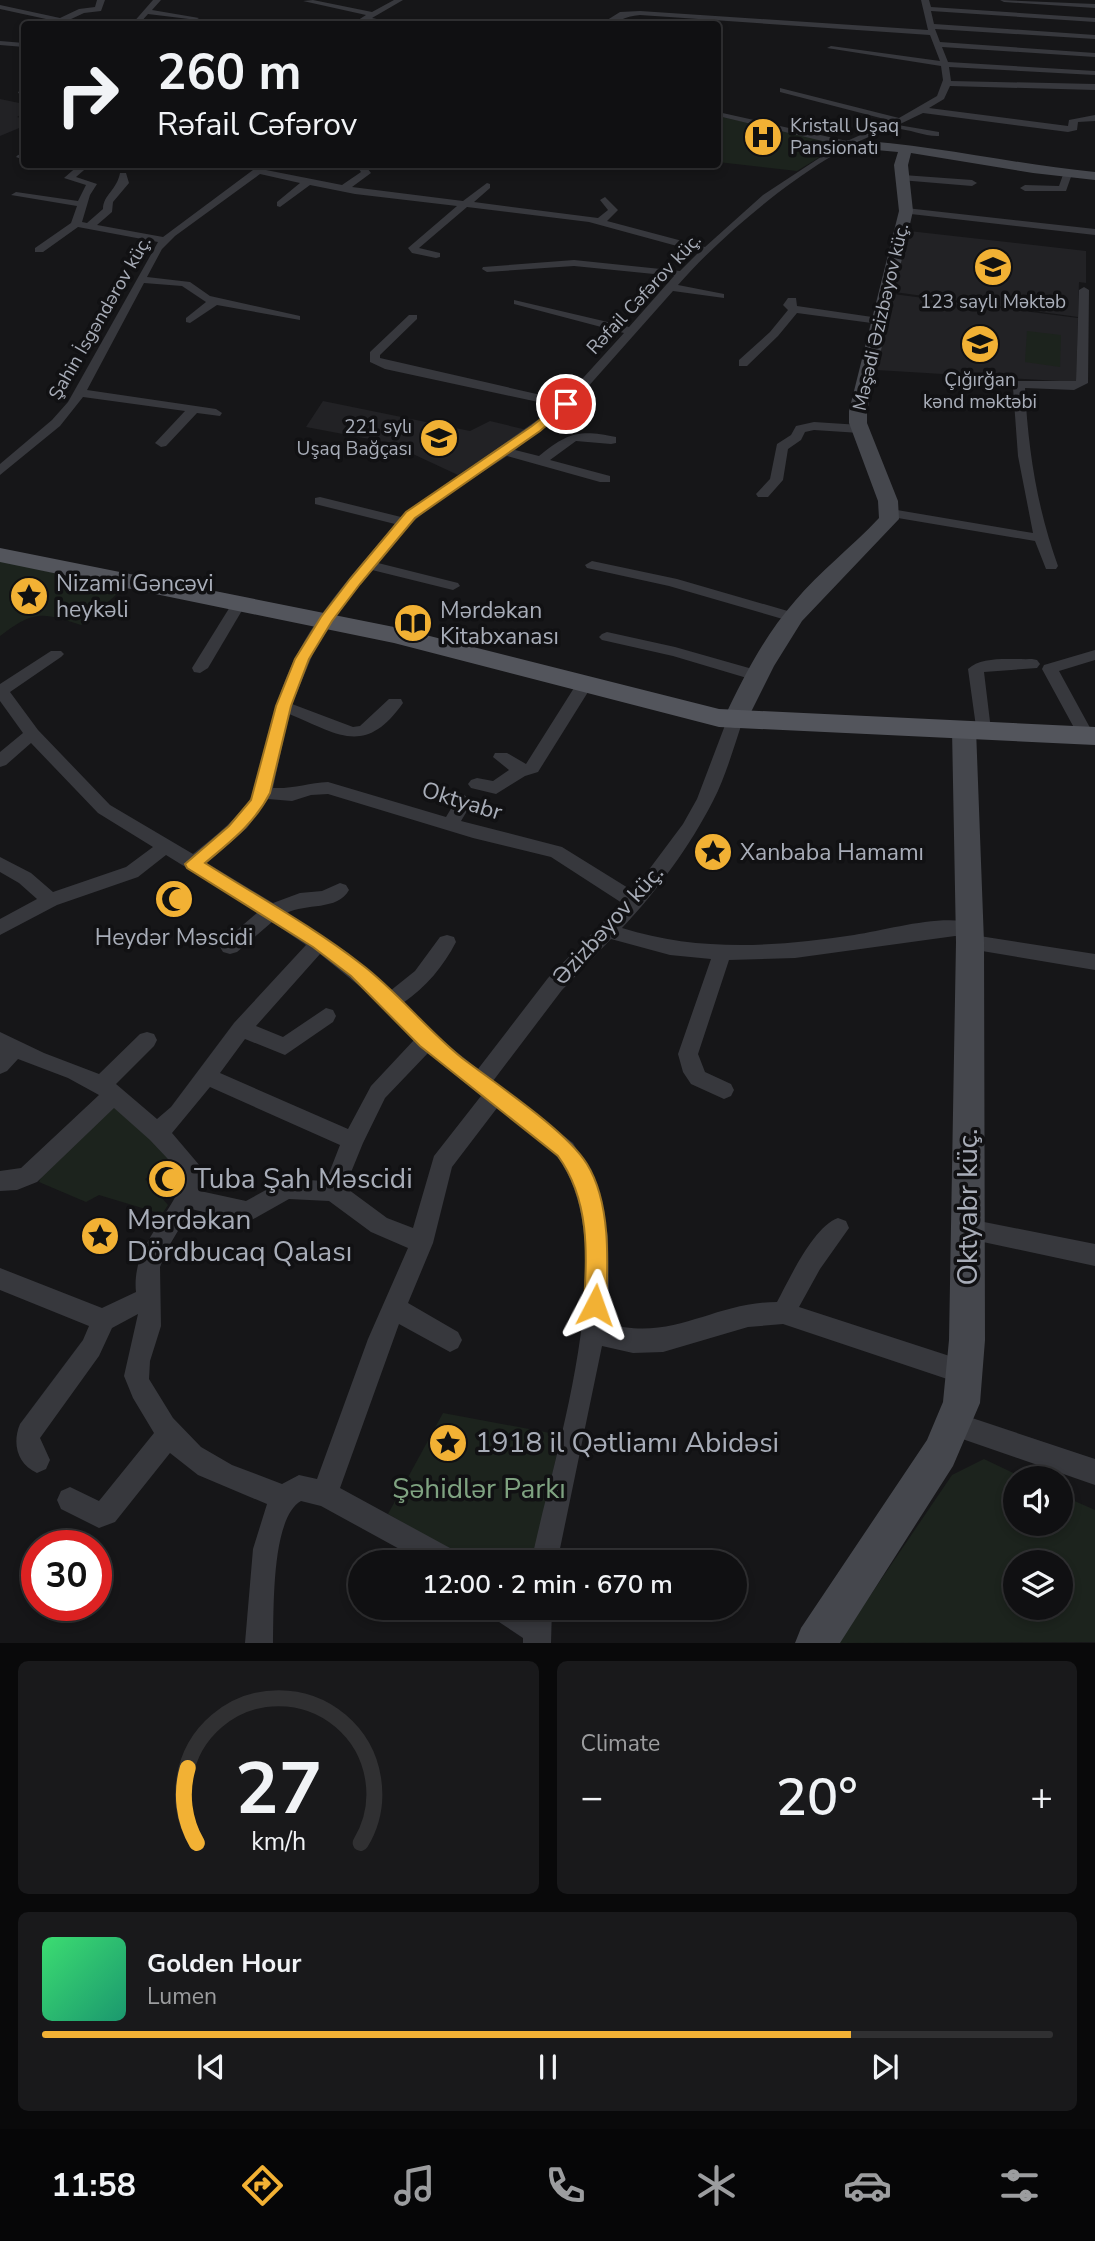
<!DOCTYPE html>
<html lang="en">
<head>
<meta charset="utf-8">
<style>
	body { margin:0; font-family:"Nunito Sans",sans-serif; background:#19191b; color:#f1f3f6; height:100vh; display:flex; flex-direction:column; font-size:26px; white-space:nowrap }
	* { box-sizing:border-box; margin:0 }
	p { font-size:23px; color:#9c9d9f }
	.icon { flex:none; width:38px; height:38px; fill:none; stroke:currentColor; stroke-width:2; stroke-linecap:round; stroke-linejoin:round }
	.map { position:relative; height:1643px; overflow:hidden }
	.side { display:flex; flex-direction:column; gap:18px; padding:18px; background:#09090a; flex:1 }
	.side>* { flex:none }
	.banner { position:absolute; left:21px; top:21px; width:700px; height:147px; border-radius:7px; box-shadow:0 4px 10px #0003,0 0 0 2px #303032; background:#101012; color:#f1f3f6; overflow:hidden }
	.fabs { position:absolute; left:1003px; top:1466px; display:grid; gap:14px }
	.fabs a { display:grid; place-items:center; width:70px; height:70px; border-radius:50%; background:#101012; box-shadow:0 4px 10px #0003,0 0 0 2px #303032; font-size:35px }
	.speed { position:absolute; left:21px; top:1530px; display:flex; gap:14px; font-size:35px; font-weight:700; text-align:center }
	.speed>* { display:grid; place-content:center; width:91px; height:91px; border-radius:50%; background:#101012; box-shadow:0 4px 10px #0003,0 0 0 2px #303032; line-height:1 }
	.speed .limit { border:10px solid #d22; background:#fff; color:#111 }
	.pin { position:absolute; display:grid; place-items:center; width:60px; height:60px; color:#fff; margin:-30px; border:4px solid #fff; border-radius:50%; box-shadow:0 2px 7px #0007 }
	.me { position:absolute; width:77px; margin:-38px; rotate:4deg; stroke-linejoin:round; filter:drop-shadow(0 0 5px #0008) }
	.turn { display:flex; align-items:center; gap:24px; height:147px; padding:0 21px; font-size:32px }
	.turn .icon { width:91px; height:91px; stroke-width:2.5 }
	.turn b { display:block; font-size:49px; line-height:60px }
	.big { font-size:52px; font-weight:600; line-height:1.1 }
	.side .tile { flex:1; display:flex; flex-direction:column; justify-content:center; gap:10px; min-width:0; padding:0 24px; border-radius:10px; background:#19191b }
	.side .dial { align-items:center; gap:0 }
	.dial svg { height:182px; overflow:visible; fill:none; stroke:#303032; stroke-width:7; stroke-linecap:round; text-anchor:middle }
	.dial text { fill:#f1f3f6; stroke:none }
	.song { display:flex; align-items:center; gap:21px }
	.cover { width:84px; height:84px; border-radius:10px; background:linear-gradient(135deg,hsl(140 70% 55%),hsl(160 70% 35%)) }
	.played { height:7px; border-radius:4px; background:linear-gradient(90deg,#f2b134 80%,#303032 80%) }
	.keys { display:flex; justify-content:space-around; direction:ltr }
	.heat { display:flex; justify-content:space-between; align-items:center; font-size:38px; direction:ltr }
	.side .tiles { flex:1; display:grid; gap:18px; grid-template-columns:1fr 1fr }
	.tile:last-child { grid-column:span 2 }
	.trip { position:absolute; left:348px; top:1550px; width:399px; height:70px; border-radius:35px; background:#101012; box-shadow:0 4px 10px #0003,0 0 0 2px #303032; font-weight:600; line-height:70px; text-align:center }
	.dock { display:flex; height:112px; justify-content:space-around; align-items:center; background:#060607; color:#9c9d9f }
	.dock .icon { width:49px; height:49px }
	.dock .on { color:#f2b134 }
	.dock b { font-size:32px; color:#f1f3f6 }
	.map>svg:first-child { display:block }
</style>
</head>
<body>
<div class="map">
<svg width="1095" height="1643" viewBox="0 0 1095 1643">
	<rect width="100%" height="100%" fill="#161618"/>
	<g fill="#222225">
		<polygon points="0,99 24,104 24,113 17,117 24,119 24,126 0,136"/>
		<polygon points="909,231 1086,251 1086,283 1079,282 1078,317 894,292"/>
		<polygon points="893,294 1078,318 1076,382 876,370"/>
		<polygon points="323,401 470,431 490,421 527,430 458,475 400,448 401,445 306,427"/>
	</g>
	<g fill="#1c231d" fill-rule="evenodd">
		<polygon points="718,116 841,144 797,171 718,162"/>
		<polygon points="1027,331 1061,335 1060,367 1025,362"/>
		<path d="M0,561L124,588L81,625C42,612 34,610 0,636Z"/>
		<polygon points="111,1104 173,1158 145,1179 168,1205 162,1214 99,1195 86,1202 39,1182 44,1170"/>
		<polygon points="443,1413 561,1435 533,1563 472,1563 388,1514"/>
		<path d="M984,1459L1026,1479H1015V1524H1060L1061,1495L1095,1510V1642L838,1643L952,1475ZM1015,1563H1060V1608H1015Z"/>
	</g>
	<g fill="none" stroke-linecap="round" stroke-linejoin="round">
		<g fill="#37383d" fill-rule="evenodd">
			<polygon points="97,0 105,0 101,11 84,13 69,20 80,24 69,24 0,9 0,5 60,18 79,9 95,7"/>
			<polygon points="153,0 161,0 152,10 199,18 192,22 189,19 148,14 139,24 132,24"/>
			<polygon points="313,0 372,12 394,0 403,0 372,18 401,24 365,22 352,24 366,15 303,1"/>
			<path d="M921,0H929L931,7L1095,18V22L931,11L934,24L1095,35V39L935,29L940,42L1095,53V57L942,47L948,62L1095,71V75L949,67L951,81L1095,84V90L950,86L944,99L929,108L1068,126L1069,120L1095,115V121L1078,122L1077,130L1068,132L923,113L898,125L939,132V136C923,137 902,125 887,130C820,151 724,232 678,285L724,294V298L673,291L570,407L515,450L539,456C567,433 579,429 616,437V443L611,444L576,441L550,460L610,476V482H600L507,456L437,502L409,525L378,563L458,583L460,586L453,590L372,570L347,601L315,649L292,704L353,727L360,726L389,699H401L403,703C365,757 338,734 289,714L273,788C292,789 309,783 328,782L446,817L458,797L464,795L473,801L461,821L562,847L633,891L683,824L697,799L727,720L735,715L743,720C734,746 726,776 713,801C690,846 657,891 622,928C698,952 776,947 854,935C889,930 942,913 976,924L978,929L973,935L1095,954V970L970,949L963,947L961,942L965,936H955L795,958L729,960L698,1054L705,1072L731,1084L734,1090L731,1096L724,1099L691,1084L683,1072L678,1054L711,959L670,955L611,939L562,990L493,1081L573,1143L595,1181L608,1236L609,1291L605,1323C674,1343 712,1302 777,1302C790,1278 813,1227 838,1218L846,1221L849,1228L820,1269L799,1307L965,1361L974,1364L977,1373L974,1382L965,1385L783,1324L748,1327L663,1352L633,1353L602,1346L557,1563H531C552,1459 625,1250 558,1158C545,1141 514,1122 497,1108L452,1167L433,1243L408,1303L458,1332L462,1340L458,1348L450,1352L399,1324L340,1488L461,1554L465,1563H425L321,1506L301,1501C271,1518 274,1610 273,1643H245L253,1549L267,1504L198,1475L170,1453L115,1522L99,1528L61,1509L57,1500L61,1491L70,1487L99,1501L154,1433L133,1398L124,1376L138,1314L112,1328L99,1356L40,1438L50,1460L46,1469L37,1473C17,1464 12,1443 20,1424L83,1340L89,1326L0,1290V1268L102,1308L136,1292C131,1245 172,1217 184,1176L150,1140L114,1108L37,1182L17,1190L0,1191V1171L21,1168L99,1095L68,1078L18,1059L7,1071L0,1074V1032L44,1053L99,1074L140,1034L147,1032L154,1034L157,1040L154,1046L116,1084L157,1119L171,1107L234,1023L306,945L272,922L237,952L230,954L223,952L220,947L223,942L258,912L166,855L138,877L57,905L0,935V919L37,899L19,883L0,872V857L31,873L53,892L126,867L153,847L98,813L31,743L6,765L0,767V752L23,733L0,701V684L51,651H61L64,654L61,657L10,692L38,730L110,805L193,854C215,836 239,818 254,793C266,744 275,693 300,649C325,603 362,564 395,524L315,504V498L320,497L401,517L557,406L385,369L370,362V352L409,315H417V319L380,355V358L563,400L624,333L514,304V300L629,327L674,276L574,266L487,272L482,269L483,267L574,260L680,271L699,252L589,222L467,207L419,248L440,253V257L436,258L412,253L408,248L457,206L355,194L310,185L280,207L277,206V202L300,183L260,174L175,236L162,249L147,277L190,282L210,296L300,316V320L217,305L190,323L186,322V318L206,302L182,286L144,283L87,390L216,409L222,413L220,416L197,413L166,446L161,447L155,443L185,411L83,397L60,426L0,475V464L52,420L68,402L158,242L78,227L43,252H35V248L71,223L77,206L11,195L16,192L78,201L86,185L64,178L80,164H91L76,177L97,184L90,195L82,222L87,223L103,209C103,195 117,190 120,173H126L129,183L113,202L112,212L97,225L163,237L261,164H269L266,170L342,185L361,172L355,164H364L371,173L352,187L463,201L487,183L490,184V188L474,202L598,218L608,210L600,200L605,197L618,210L607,221L705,247L763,195L839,145L718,116V112L847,141L892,121L780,92V88L899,118L937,96L943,80L941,66L827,48L831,46L940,61L930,35L640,15C624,16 616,24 604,24V22L620,12L640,11L928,30ZM328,794L473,838L551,857L622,903L548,978L478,1069L434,1034L403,1003C426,987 443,967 456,942L454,937L447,935L440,937L415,971L390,991L348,953L287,913C305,903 338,911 349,890L346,885L340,883L322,891L300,893L273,903L207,863L247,828L268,799L292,801L311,795ZM320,954L363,989L414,1040L371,1086L348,1129L220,1073L245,1039L285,1055L333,1022L336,1016L333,1010L326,1008L283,1037L256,1026ZM428,1053L481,1096L434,1156L413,1228L387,1218L345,1187L363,1143L385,1098ZM210,1087L340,1145L326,1181L286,1179L246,1201L200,1191L206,1173L172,1133ZM289,1199L329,1201L371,1232L408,1248L368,1339L317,1479L299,1475L282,1484L232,1465L201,1447L173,1418L149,1379L150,1361L161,1326L160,1267L166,1251L191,1209L248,1222Z"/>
			<polygon points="1000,0 1095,4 1095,8 1004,2"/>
			<polygon points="0,41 24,43 24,47 0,45"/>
			<polygon points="24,90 24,95 18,93 19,91"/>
			<polygon points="24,154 24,160 16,157 18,155"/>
			<polygon points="1064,172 1072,174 1066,191 1025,191 1020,188 1025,185 1059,186"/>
			<polygon points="903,175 972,180 977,183 972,186 900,180 898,178"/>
			<polygon points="906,208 1095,229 1095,235 902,213 901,211"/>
			<path d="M1084,287L1089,290L1088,383L1074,390L1025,388C1028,449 1037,508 1058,566L1056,569H1046L1035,541L886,516L884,513L891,509L1033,533L1018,456L1013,388L1016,381H1076L1079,290Z"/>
			<polygon points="788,298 796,298 797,306 879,318 885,321 879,324 797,313 778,336 747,366 739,366 739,360 770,332 788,310 783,305"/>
			<polygon points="814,422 860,425 866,429 860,433 814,430 805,432 801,440 788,449 783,480 768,497 758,497 756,494 770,479 777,444 791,435 796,426"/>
			<polygon points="592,561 677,579 798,614 800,617 793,622 669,586 587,568 585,565"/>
			<polygon points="240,598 247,602 208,668 200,673 194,672 192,668 233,602"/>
			<polygon points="607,632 675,647 763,672 765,676 757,681 673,656 602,640 599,637 602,634"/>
			<polygon points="1095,650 1095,660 1059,671 1094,735 1086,741 1078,735 1042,669 1044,665"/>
			<path d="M1032,659L1037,660L1040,664L1037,668L984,672L991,730L983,736L977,734L968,669C982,655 1014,660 1032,659Z"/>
			<polygon points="585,679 593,684 538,772 525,776 496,794 471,788 468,784 471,780 477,778 493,781 509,770 493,757 495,753 507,753 526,764 579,680"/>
			<polygon points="969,1219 1095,1244 1095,1266 969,1239 961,1236 958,1229 961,1222"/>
			<polygon points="954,1412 1095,1459 1095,1485 945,1433 942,1424 945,1415"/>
			<polygon points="489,1608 552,1608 551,1643 523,1643 523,1638 493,1618"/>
		</g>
		<g fill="#45474d" fill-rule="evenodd">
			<path d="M848,140C931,144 1012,164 1095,172V180L1033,173L911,153L908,165L913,211L867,411V423L898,501L899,519L802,621L774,666L744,726L735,728L726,726L723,720C743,678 764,636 795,601C820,571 852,547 879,518L878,501L849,423V411L899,211L894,165L898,152L843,147L841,144Z"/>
			<polygon points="964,721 973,723 976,729 984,942 985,1340 980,1403 953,1466 840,1643 795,1643 801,1628 927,1440 943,1402 949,1340 956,942 952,729 955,723"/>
		</g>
		<polygon fill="#53555c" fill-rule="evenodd" points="0,548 394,627 719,709 1095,727 1095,745 719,727 394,643 0,562"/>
	</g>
	<path fill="#f2b134" stroke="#9d7322" stroke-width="2" d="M562,402L571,404L540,431L415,518L360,584L332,621L309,659L291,706L270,793C255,823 230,842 205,863C257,896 312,926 361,964C397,991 426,1029 462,1058C496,1084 567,1131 587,1164C611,1203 608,1262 606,1305L603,1312L595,1315L587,1312L584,1305C587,1253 590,1200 558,1156L420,1046L351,976L313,947L187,868L185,864L229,826L251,800L276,706L295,659L321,617L350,579L406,512L532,426Z"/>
	<defs>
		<symbol id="hospital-disc" viewBox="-11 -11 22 22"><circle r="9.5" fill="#f2b134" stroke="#111113"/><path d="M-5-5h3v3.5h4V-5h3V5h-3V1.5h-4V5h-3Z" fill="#111"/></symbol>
		<symbol id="school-disc" viewBox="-11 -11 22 22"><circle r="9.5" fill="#f2b134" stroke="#111113"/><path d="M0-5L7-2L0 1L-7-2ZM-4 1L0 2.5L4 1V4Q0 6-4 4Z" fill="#111"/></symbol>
		<symbol id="sight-disc" viewBox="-11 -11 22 22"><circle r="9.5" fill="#f2b134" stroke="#111113"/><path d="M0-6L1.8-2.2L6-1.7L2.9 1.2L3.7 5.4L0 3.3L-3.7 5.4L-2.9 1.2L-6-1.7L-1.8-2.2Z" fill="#111"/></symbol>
		<symbol id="library-disc" viewBox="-11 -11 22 22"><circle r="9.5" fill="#f2b134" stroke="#111113"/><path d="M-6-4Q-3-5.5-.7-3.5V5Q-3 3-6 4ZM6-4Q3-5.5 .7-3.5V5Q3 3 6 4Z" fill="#111"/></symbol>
		<symbol id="mosque-disc" viewBox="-11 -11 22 22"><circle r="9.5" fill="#f2b134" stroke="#111113"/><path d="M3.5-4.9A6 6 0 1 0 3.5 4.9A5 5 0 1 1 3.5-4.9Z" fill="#111"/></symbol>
	</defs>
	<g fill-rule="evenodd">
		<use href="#hospital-disc" x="741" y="115" width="44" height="44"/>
		<use href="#school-disc" x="971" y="245" width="44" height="44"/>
		<use href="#school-disc" x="958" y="322" width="44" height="44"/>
		<use href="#school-disc" x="417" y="416" width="44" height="44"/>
		<use href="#sight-disc" x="7" y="574" width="44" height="44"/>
		<use href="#library-disc" x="391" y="601" width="44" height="44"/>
		<use href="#sight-disc" x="691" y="830" width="44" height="44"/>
		<use href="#mosque-disc" x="152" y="877" width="44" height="44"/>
		<use href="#mosque-disc" x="145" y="1157" width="44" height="44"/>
		<use href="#sight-disc" x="78" y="1214" width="44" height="44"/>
		<use href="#sight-disc" x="426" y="1421" width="44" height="44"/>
	</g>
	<g text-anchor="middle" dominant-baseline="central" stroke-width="7" stroke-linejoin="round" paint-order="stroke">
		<g font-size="19" fill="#a8adb8" stroke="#111113">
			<text x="790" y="126" text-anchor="start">Kristall Uşaq<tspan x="790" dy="22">Pansionatı</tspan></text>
			<text x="993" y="302">123 saylı Məktəb</text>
			<text x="980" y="380">Çığırğan<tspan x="980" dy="22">kənd məktəbi</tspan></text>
			<text x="412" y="427" text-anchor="end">221 sylı<tspan x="412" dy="22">Uşaq Bağçası</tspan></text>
		</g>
		<g font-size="19" fill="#a8adb8" stroke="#111113">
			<text transform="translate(644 294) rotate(-47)">Rəfail Cəfərov küç.</text>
			<text transform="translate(881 317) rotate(-77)">Məşədi Əzizbəyov küç.</text>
			<text transform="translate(100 318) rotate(-60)">Şahin İsgəndərov küç.</text>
		</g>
		<g font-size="23" fill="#a8adb8" stroke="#111113" text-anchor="start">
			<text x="56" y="583">Nizami Gəncəvi<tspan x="56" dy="26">heykəli</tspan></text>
			<text x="440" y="610">Mərdəkan<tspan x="440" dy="26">Kitabxanası</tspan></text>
			<text x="740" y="852">Xanbaba Hamamı</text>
			<text x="174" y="937" text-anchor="middle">Heydər Məscidi</text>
		</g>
		<g font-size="23" fill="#a8adb8" stroke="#111113">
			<text transform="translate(462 801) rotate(17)">Oktyabr</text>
			<text transform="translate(608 925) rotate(-48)">Əzizbəyov küç.</text>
		</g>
		<g font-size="28" fill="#a8adb8" stroke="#111113" text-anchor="start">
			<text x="194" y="1179">Tuba Şah Məscidi</text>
			<text x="127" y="1220">Mərdəkan<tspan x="127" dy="32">Dördbucaq Qalası</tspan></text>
			<text x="475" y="1443">1918 il Qətliamı Abidəsi</text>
		</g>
		<g font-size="28" fill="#a8adb8" stroke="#111113">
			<text transform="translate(968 1207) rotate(-90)">Oktyabr küç.</text>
		</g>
		<g font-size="28" fill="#7fa381" stroke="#111113">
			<text x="479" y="1489">Şəhidlər Parkı</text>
		</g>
	</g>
</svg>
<div class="fabs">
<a><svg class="icon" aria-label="sound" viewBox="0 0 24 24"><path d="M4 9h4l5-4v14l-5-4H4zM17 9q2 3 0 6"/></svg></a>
<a><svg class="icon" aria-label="layers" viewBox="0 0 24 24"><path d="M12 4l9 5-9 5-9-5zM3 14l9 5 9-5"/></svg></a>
</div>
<div class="speed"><div class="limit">30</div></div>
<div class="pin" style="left:566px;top:404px;background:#d93025"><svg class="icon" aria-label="arrive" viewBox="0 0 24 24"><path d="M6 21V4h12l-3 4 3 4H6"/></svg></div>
<svg class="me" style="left:595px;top:1305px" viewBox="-20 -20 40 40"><path d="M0-17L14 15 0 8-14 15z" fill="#f2b134" stroke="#fff" stroke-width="4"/></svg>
<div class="trip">12:00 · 2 min · 670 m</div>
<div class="banner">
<div class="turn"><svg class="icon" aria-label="right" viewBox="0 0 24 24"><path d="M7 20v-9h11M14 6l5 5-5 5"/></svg><div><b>260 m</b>Rəfail Cəfərov</div></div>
</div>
</div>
<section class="side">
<div class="tiles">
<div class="tile dial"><svg viewBox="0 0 100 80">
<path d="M14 69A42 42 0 1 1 86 69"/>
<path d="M14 69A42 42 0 0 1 10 36" stroke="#f2b134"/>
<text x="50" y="56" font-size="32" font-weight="700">27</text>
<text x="50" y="72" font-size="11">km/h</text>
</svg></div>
<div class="tile"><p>Climate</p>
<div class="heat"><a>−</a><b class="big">20°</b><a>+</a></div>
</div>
<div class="tile">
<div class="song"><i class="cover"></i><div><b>Golden Hour</b><p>Lumen</p></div></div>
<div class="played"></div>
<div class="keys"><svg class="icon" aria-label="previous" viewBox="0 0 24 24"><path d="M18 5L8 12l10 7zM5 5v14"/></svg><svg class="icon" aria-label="pause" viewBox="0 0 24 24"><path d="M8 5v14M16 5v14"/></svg><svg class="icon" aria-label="next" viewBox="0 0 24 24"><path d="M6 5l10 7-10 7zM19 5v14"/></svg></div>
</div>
</div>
</section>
<nav class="dock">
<b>11:58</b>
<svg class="icon on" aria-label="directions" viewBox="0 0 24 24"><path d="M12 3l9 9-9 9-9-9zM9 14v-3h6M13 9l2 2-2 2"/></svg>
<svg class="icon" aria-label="music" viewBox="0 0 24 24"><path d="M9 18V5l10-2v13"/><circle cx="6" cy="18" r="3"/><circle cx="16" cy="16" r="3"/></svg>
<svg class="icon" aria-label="phone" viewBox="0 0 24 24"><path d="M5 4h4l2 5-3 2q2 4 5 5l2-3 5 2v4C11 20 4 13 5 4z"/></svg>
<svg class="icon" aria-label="climate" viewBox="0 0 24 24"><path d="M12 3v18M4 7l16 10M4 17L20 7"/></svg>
<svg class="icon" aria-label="car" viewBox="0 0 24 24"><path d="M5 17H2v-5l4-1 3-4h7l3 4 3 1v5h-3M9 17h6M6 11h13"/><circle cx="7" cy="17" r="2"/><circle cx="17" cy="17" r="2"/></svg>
<svg class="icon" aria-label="filters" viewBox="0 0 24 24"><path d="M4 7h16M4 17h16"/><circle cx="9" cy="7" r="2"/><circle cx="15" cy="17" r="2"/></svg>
</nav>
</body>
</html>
